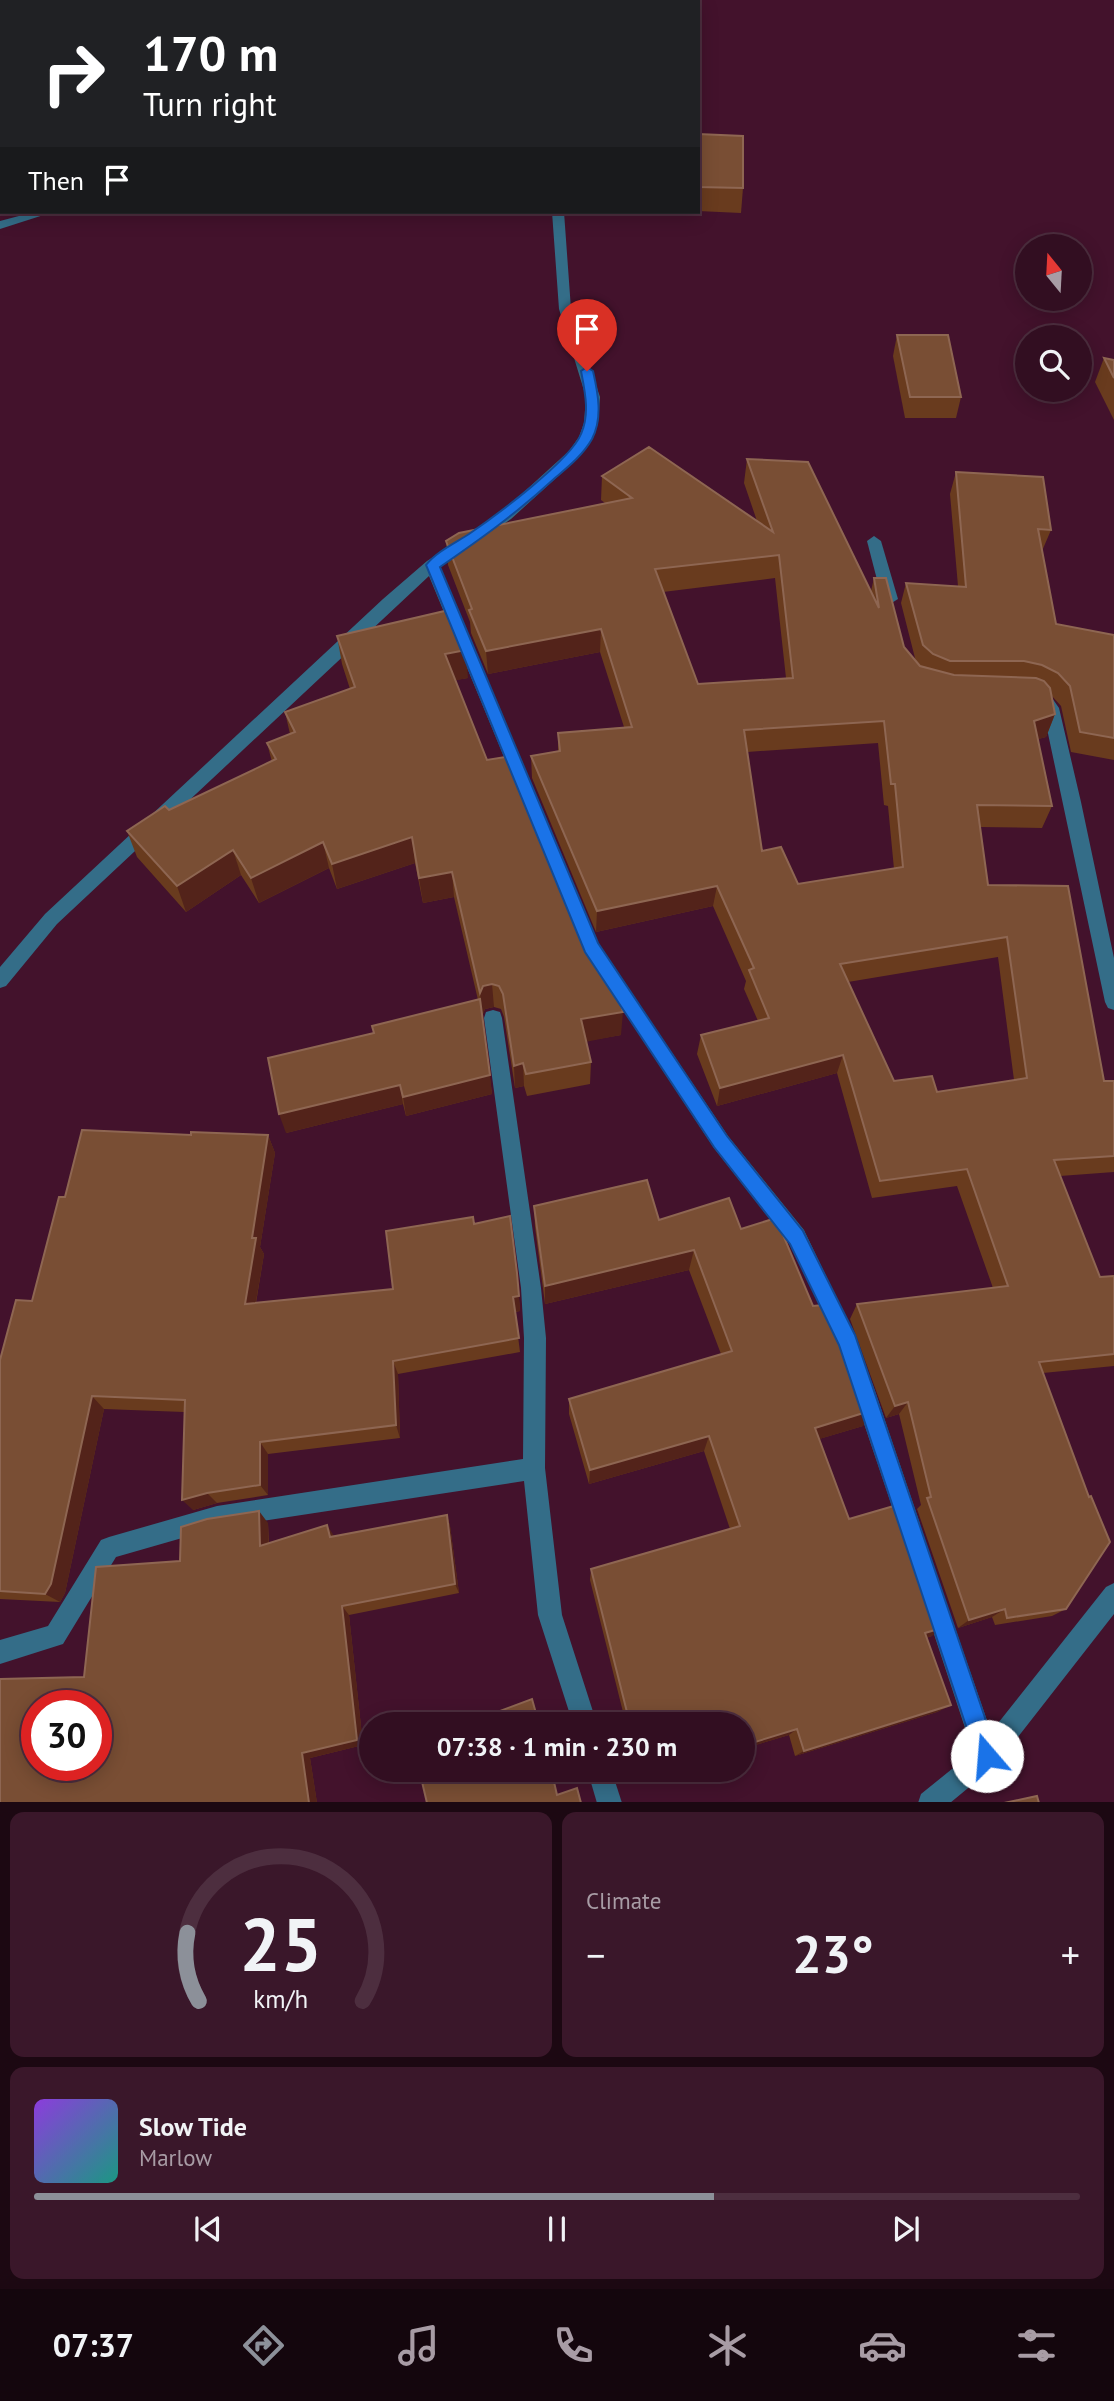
<!DOCTYPE html>
<html lang="en">
<head>
<meta charset="utf-8">
<style>
	body { margin:0; font-family:"PT Sans",sans-serif; background:#3a172a; color:#f1f3f6; height:100vh; display:flex; flex-direction:column; font-size:26px; white-space:nowrap }
	* { box-sizing:border-box; margin:0 }
	p { font-size:23px; color:#a89ca5 }
	.icon { flex:none; width:38px; height:38px; fill:none; stroke:currentColor; stroke-width:2; stroke-linecap:round; stroke-linejoin:round }
	.map { position:relative; height:1802px; overflow:hidden }
	.sheet { display:flex; flex-direction:column; gap:10px; padding:10px; background:#1c0812; flex:1 }
	.sheet>* { flex:none }
	.top-card { position:absolute; left:0px; top:0px; width:700px; height:214px; box-shadow:0 4px 18px #0003,0 0 0 2px #4d2e3f; background:#202124; color:#fff; overflow:hidden }
	.needle { width:46px; rotate:342deg }
	.buttons { position:absolute; left:1015px; top:234px; display:grid; gap:14px }
	.buttons a { display:grid; place-items:center; width:77px; height:77px; border-radius:50%; background:#320e21; box-shadow:0 4px 18px #0003,0 0 0 2px #4d2e3f; font-size:35px }
	.speed { position:absolute; left:21px; top:1690px; display:flex; gap:14px; font-size:35px; font-weight:700; text-align:center }
	.speed>* { display:grid; place-content:center; width:91px; height:91px; border-radius:50%; background:#320e21; box-shadow:0 4px 18px #0003,0 0 0 2px #4d2e3f; line-height:1 }
	.speed .limit { border:10px solid #d22; background:#fff; color:#111 }
	.pin { position:absolute; display:grid; place-items:center; width:60px; height:60px; color:#fff; margin:-72px -30px; border-radius:50% 50% 50% 0; rotate:-45deg; box-shadow:0 0 7px #0007 }
	.pin .icon { rotate:45deg }
	.me { position:absolute; width:77px; margin:-38px; rotate:342deg; stroke-linejoin:round; filter:drop-shadow(0 0 5px #0008) }
	.turn { display:flex; align-items:center; gap:24px; height:147px; padding:0 28px; font-size:32px }
	.turn .icon { width:91px; height:91px; stroke-width:2.5 }
	.turn b { display:block; font-size:49px; line-height:60px }
	.then { display:flex; align-items:center; height:66px; padding:0 28px; background:#0003; gap:14px; font-size:26px }
	.big { font-size:52px; font-weight:700; line-height:1.1 }
	.sheet .card { flex:1; display:flex; flex-direction:column; justify-content:center; gap:10px; min-width:0; padding:0 24px; border-radius:14px; background:#3a172a }
	.sheet .dial { align-items:center; gap:0 }
	.dial svg { height:182px; overflow:visible; fill:none; stroke:#4d2e3f; stroke-width:7; stroke-linecap:round; text-anchor:middle }
	.dial text { fill:#f1f3f6; stroke:none }
	.song { display:flex; align-items:center; gap:21px }
	.cover { width:84px; height:84px; border-radius:10px; background:linear-gradient(135deg,hsl(270 70% 55%),hsl(170 70% 35%)) }
	.played { height:7px; border-radius:4px; background:linear-gradient(90deg,#8c9099 65%,#4d2e3f 65%) }
	.keys { display:flex; justify-content:space-around; direction:ltr }
	.heat { display:flex; justify-content:space-between; align-items:center; font-size:38px; direction:ltr }
	.sheet .tiles { flex:1; display:grid; gap:10px; grid-template-columns:1fr 1fr }
	.card:last-child { grid-column:span 2 }
	.trip { position:absolute; left:359px; top:1712px; width:396px; height:70px; border-radius:35px; background:#320e21; box-shadow:0 4px 18px #0003,0 0 0 2px #4d2e3f; font-weight:700; line-height:70px; text-align:center }
	.dock { display:flex; height:112px; justify-content:space-around; align-items:center; background:#14060d; color:#a89ca5 }
	.dock .icon { width:49px; height:49px }
	.dock .selected { color:#8c9099 }
	.dock b { font-size:32px; color:#f1f3f6 }
	.map>svg:first-child { display:block }
</style>
</head>
<body>
<div class="map">
<svg width="1114" height="1803" viewBox="0 0 1114 1803">
	<rect width="100%" height="100%" fill="#43122c"/>
	<g fill="none" stroke-linecap="round" stroke-linejoin="round">
		<g fill="#346d88" fill-rule="evenodd">
			<rect x="640" y="0" width="10" height="2"/>
			<polygon points="34,212 53,212 0,229 0,221"/>
			<polygon points="552,212 564,212 571,309 600,397 598,423 593,438 579,457 511,519 440,567 598,943 728,1136 804,1230 850,1326 847,1333 840,1336 833,1333 790,1244 714,1148 585,952 429,576 57,924 6,986 0,988 0,967 45,914 383,599 427,561 501,513 569,451 579,437 584,423 586,397 559,309"/>
			<polygon points="874,536 881,541 898,599 890,604 882,599 867,541"/>
			<polygon points="1044,693 1050,695 1059,708 1081,802 1114,958 1114,1010 1108,1008 1105,1002 1043,710 1036,699"/>
			<polygon points="493,1010 500,1012 502,1018 541,1288 546,1338 545,1468 562,1615 597,1724 573,1724 538,1615 524,1481 217,1528 116,1557 63,1644 0,1664 0,1640 48,1626 101,1540 109,1537 217,1506 523,1459 524,1338 521,1288 484,1018 486,1012"/>
			<polygon points="864,1380 872,1383 875,1391 920,1524 917,1532 909,1535 901,1532 898,1524 853,1391 856,1383"/>
			<polygon points="1114,1583 1114,1614 996,1765 950,1803 918,1803 921,1794 973,1752 925,1607 929,1599 937,1595 945,1599 991,1732 1106,1587"/>
			<polygon points="587,1769 611,1769 622,1803 597,1803"/>
		</g>
	</g>
	<g fill="#693b1e" fill-rule="evenodd">
		<polygon points="698,134 743,188 741,213 698,211"/>
		<polygon points="897,335 961,397 956,418 905,418 893,356"/>
		<polygon points="1104,358 1114,360 1114,420 1095,382"/>
		<path d="M747,459L871,591L874,578L904,647L916,662L901,603L906,583L958,586L950,494L956,472L1051,530L1042,551L1056,624L1114,635V760L1071,752L1061,706L1051,695L1055,714L1046,737L1038,739L1052,806L1042,828L980,827L988,885L1104,1081H1114V1172L1060,1176L1100,1277L1114,1276V1366L1043,1373L1066,1609L1052,1616L995,1625L992,1617L958,1628L917,1509L921,1505L899,1414L886,1418L850,1319L857,1304L993,1288L957,1186L872,1198L837,1073L717,1106L697,1054L701,1035L758,1021L744,989L746,981L713,906L596,932L532,778L531,756L558,751V733L624,727L600,652L488,674L471,633L470,622L448,565L446,541L605,503L601,500L602,476L757,521L744,483ZM775,578L786,678L698,684L663,592ZM878,743L884,805L888,806L894,869L798,884L762,851L747,752ZM998,957L1014,1080L937,1092L894,1081L848,982Z"/>
		<polygon points="337,636 468,678 455,680 487,760 621,1035 586,1041 591,1062 590,1084 527,1096 524,1086 515,1088 504,1017 501,1009 494,1007 485,1009 482,1016 492,1094 406,1116 403,1104 286,1133 373,1033 478,1000 454,897 423,903 415,863 337,889 329,868 259,903 241,875 186,912 137,857 127,831 272,762 267,743 290,734 285,712 350,689 342,664"/>
		<polygon points="191,1135 268,1135 275,1153 260,1247 264,1254 256,1303 393,1289 474,1224 517,1273 520,1311 515,1312 520,1352 398,1374 400,1438 268,1454 268,1495 217,1503 193,1510 184,1412 104,1409 65,1593 60,1602 0,1599 0,1360 32,1301"/>
		<polygon points="534,1206 741,1229 863,1426 819,1439 849,1519 932,1636 926,1638 951,1705 937,1712 795,1756 789,1735 742,1749 742,1724 658,1724 658,1722 653,1724 626,1724 590,1580 591,1569 730,1529 704,1451 589,1484 569,1414 569,1399 721,1354 689,1270 545,1304 535,1227"/>
		<polygon points="447,1515 450,1526 459,1593 349,1615 363,1745 310,1758 317,1803 0,1803 84,1677 180,1561 268,1523 269,1543 334,1536"/>
	</g>
	<g fill="#53231a">
		<polygon points="601,629 600,652 488,674 486,651"/>
		<polygon points="466,650 468,678 447,682 445,654"/>
		<polygon points="1055,714 1046,737 1025,743 1034,721"/>
		<polygon points="412,837 415,863 337,889 332,864"/>
		<polygon points="323,842 329,868 259,903 251,878"/>
		<polygon points="233,850 241,875 186,912 177,886"/>
		<polygon points="452,872 454,897 423,903 419,878"/>
		<polygon points="717,886 713,906 596,932 597,911"/>
		<polygon points="492,984 494,1007 485,1009 482,1017 480,993 483,986"/>
		<polygon points="623,1012 621,1035 580,1043 581,1019"/>
		<polygon points="843,1055 837,1073 717,1106 720,1088"/>
		<polygon points="523,1063 524,1086 515,1088 514,1066"/>
		<polygon points="490,1075 492,1094 406,1116 403,1097"/>
		<polygon points="400,1085 403,1104 286,1133 279,1114"/>
		<polygon points="268,1135 275,1153 260,1247 264,1254 253,1319 245,1304 252,1238"/>
		<polygon points="694,1250 689,1270 545,1304 545,1286"/>
		<polygon points="519,1296 520,1311 514,1312 513,1297"/>
		<polygon points="393,1361 398,1374 400,1438 396,1425"/>
		<polygon points="92,1396 104,1409 65,1593 60,1602 45,1594"/>
		<polygon points="908,1402 899,1414 886,1418 895,1406"/>
		<polygon points="873,1410 863,1426 806,1443 815,1428"/>
		<polygon points="709,1436 704,1451 589,1484 590,1470"/>
		<polygon points="260,1442 268,1454 268,1495 260,1485"/>
		<polygon points="207,1493 217,1503 193,1510 182,1500"/>
		<polygon points="259,1511 268,1523 269,1557 260,1546"/>
		<polygon points="447,1515 450,1526 459,1593 455,1584"/>
		<polygon points="327,1525 334,1536 330,1537"/>
		<polygon points="342,1606 349,1615 363,1745 310,1758 317,1803 309,1803 302,1753"/>
		<polygon points="1005,1609 992,1617 958,1628 969,1620"/>
		<polygon points="945,1627 932,1636 912,1642 925,1633"/>
		<polygon points="951,1705 937,1712 795,1756 804,1751"/>
		<polygon points="662,1716 658,1722 653,1724 638,1724"/>
		<polygon points="797,1729 789,1735 742,1749 742,1746"/>
	</g>
	<g fill="#794e34" stroke="#8e6652" stroke-width="2" fill-rule="evenodd">
		<polygon points="698,134 743,136 743,188 698,187"/>
		<polygon points="897,335 948,335 961,397 910,397"/>
		<polygon points="1104,358 1114,360 1114,378"/>
		<path d="M649,447L773,532L747,459L808,462L879,608L874,578H886L904,647L920,666L954,675L1036,678L1044,681L1050,688L1055,714L1034,721L1052,806L977,805L988,885L1068,886L1104,1081H1114V1156L1054,1160L1100,1277L1114,1276V1354L1039,1362L1089,1497L1091,1496L1110,1542L1066,1609L1007,1618L1005,1609L969,1620L927,1498L931,1497L908,1402L895,1406L857,1304L1008,1286L967,1169L880,1181L843,1055L720,1088L701,1035L769,1018L749,970L754,968L717,886L597,911L531,756L560,751L558,733L632,727L601,629L486,651L469,610L472,609L446,541L459,533L632,498L602,476ZM779,555L793,678L698,684L655,569ZM884,721L891,784H895L903,867L798,884L781,847L762,851L744,730ZM1007,937L1027,1078L937,1092L932,1076L894,1081L840,964Z"/>
		<polygon points="956,472 1043,477 1051,530 1038,529 1056,624 1114,635 1114,738 1080,732 1070,686 1058,673 1042,665 1024,661 950,661 933,654 923,645 906,583 966,587"/>
		<polygon points="449,610 466,650 445,654 487,760 511,756 583,928 612,971 623,1012 581,1019 591,1062 526,1074 523,1063 514,1066 503,994 499,986 492,984 483,986 480,993 452,872 419,878 412,837 332,864 323,842 251,878 233,850 177,886 127,831 165,806 169,810 276,759 267,743 295,732 285,712 355,687 337,636"/>
		<polygon points="480,999 490,1075 403,1097 400,1085 279,1114 268,1058 374,1033 372,1026"/>
		<polygon points="82,1130 191,1135 191,1132 268,1135 252,1238 256,1238 245,1304 393,1289 386,1231 473,1217 474,1224 510,1216 517,1273 519,1296 513,1297 519,1338 393,1361 396,1425 260,1442 260,1485 207,1493 182,1500 185,1400 92,1396 51,1584 45,1594 0,1591 0,1360 16,1300 32,1301 59,1197 65,1197"/>
		<polygon points="647,1180 659,1220 729,1198 741,1229 776,1218 813,1306 833,1304 846,1328 873,1410 815,1428 849,1519 904,1503 945,1627 925,1633 951,1705 804,1751 797,1729 742,1746 742,1724 664,1724 662,1716 638,1724 630,1724 591,1569 740,1526 709,1436 590,1470 569,1399 732,1351 694,1250 545,1286 534,1206"/>
		<path d="M259,1511L260,1546L327,1525L330,1537L447,1515L455,1584L342,1606L357,1740L302,1753L309,1803H0V1679L84,1677L96,1567L180,1561L181,1527L207,1519ZM37,1706H96V1766H37Z"/>
		<polygon points="532,1699 539,1724 465,1724"/>
		<polygon points="419,1769 551,1769 557,1795 577,1788 581,1803 427,1803"/>
		<polygon points="1037,1796 1039,1803 1004,1803"/>
	</g>
	<path fill="#1a73e8" stroke="#114b97" stroke-width="2" d="M587,367L593,371C598,393 603,418 592,439C583,455 568,467 555,478C517,513 482,538 440,567L598,943L727,1136L803,1231L855,1335L998,1756L995,1764L987,1767L979,1764L976,1756L839,1345L790,1244L714,1147L585,952L426,565C436,552 455,543 469,534C494,517 571,460 581,434C590,414 585,392 581,371Z"/>
</svg>
<div class="buttons">
<a><svg class="needle" viewBox="-14 -14 28 28"><path d="M0-13l5 13h-10z" fill="#e53935"/><path d="M0 13l5-13h-10z" fill="#a89ca5"/></svg></a>
<a><svg class="icon" aria-label="search" viewBox="0 0 24 24"><circle cx="10" cy="10" r="6"/><path d="M15 15l6 6"/></svg></a>
</div>
<div class="speed"><div class="limit">30</div></div>
<div class="pin" style="left:587px;top:371px;background:#d93025"><svg class="icon" aria-label="arrive" viewBox="0 0 24 24"><path d="M6 21V4h12l-3 4 3 4H6"/></svg></div>
<svg class="me" style="left:987px;top:1756px" viewBox="-20 -20 40 40"><circle r="19" fill="#fff"/><path d="M0-13L10 11 0 6-10 11z" fill="#1a73e8"/></svg>
<div class="trip">07:38 · 1 min · 230 m</div>
<div class="top-card">
<div class="turn"><svg class="icon" aria-label="right" viewBox="0 0 24 24"><path d="M7 20v-9h11M14 6l5 5-5 5"/></svg><div><b>170 m</b>Turn right</div></div>
<div class="then">Then<svg class="icon" aria-label="arrive" viewBox="0 0 24 24"><path d="M6 21V4h12l-3 4 3 4H6"/></svg></div>
</div>
</div>
<section class="sheet">
<div class="tiles">
<div class="card dial"><svg viewBox="0 0 100 80">
<path d="M14 69A42 42 0 1 1 86 69"/>
<path d="M14 69A42 42 0 0 1 9 39" stroke="#8c9099"/>
<text x="50" y="56" font-size="32" font-weight="700">25</text>
<text x="50" y="72" font-size="11">km/h</text>
</svg></div>
<div class="card"><p>Climate</p>
<div class="heat"><a>−</a><b class="big">23°</b><a>+</a></div>
</div>
<div class="card">
<div class="song"><i class="cover"></i><div><b>Slow Tide</b><p>Marlow</p></div></div>
<div class="played"></div>
<div class="keys"><svg class="icon" aria-label="previous" viewBox="0 0 24 24"><path d="M18 5L8 12l10 7zM5 5v14"/></svg><svg class="icon" aria-label="pause" viewBox="0 0 24 24"><path d="M8 5v14M16 5v14"/></svg><svg class="icon" aria-label="next" viewBox="0 0 24 24"><path d="M6 5l10 7-10 7zM19 5v14"/></svg></div>
</div>
</div>
</section>
<nav class="dock">
<b>07:37</b>
<svg class="icon selected" aria-label="directions" viewBox="0 0 24 24"><path d="M12 3l9 9-9 9-9-9zM9 14v-3h6M13 9l2 2-2 2"/></svg>
<svg class="icon" aria-label="music" viewBox="0 0 24 24"><path d="M9 18V5l10-2v13"/><circle cx="6" cy="18" r="3"/><circle cx="16" cy="16" r="3"/></svg>
<svg class="icon" aria-label="phone" viewBox="0 0 24 24"><path d="M5 4h4l2 5-3 2q2 4 5 5l2-3 5 2v4C11 20 4 13 5 4z"/></svg>
<svg class="icon" aria-label="climate" viewBox="0 0 24 24"><path d="M12 3v18M4 7l16 10M4 17L20 7"/></svg>
<svg class="icon" aria-label="car" viewBox="0 0 24 24"><path d="M5 17H2v-5l4-1 3-4h7l3 4 3 1v5h-3M9 17h6M6 11h13"/><circle cx="7" cy="17" r="2"/><circle cx="17" cy="17" r="2"/></svg>
<svg class="icon" aria-label="filters" viewBox="0 0 24 24"><path d="M4 7h16M4 17h16"/><circle cx="9" cy="7" r="2"/><circle cx="15" cy="17" r="2"/></svg>
</nav>
</body>
</html>
